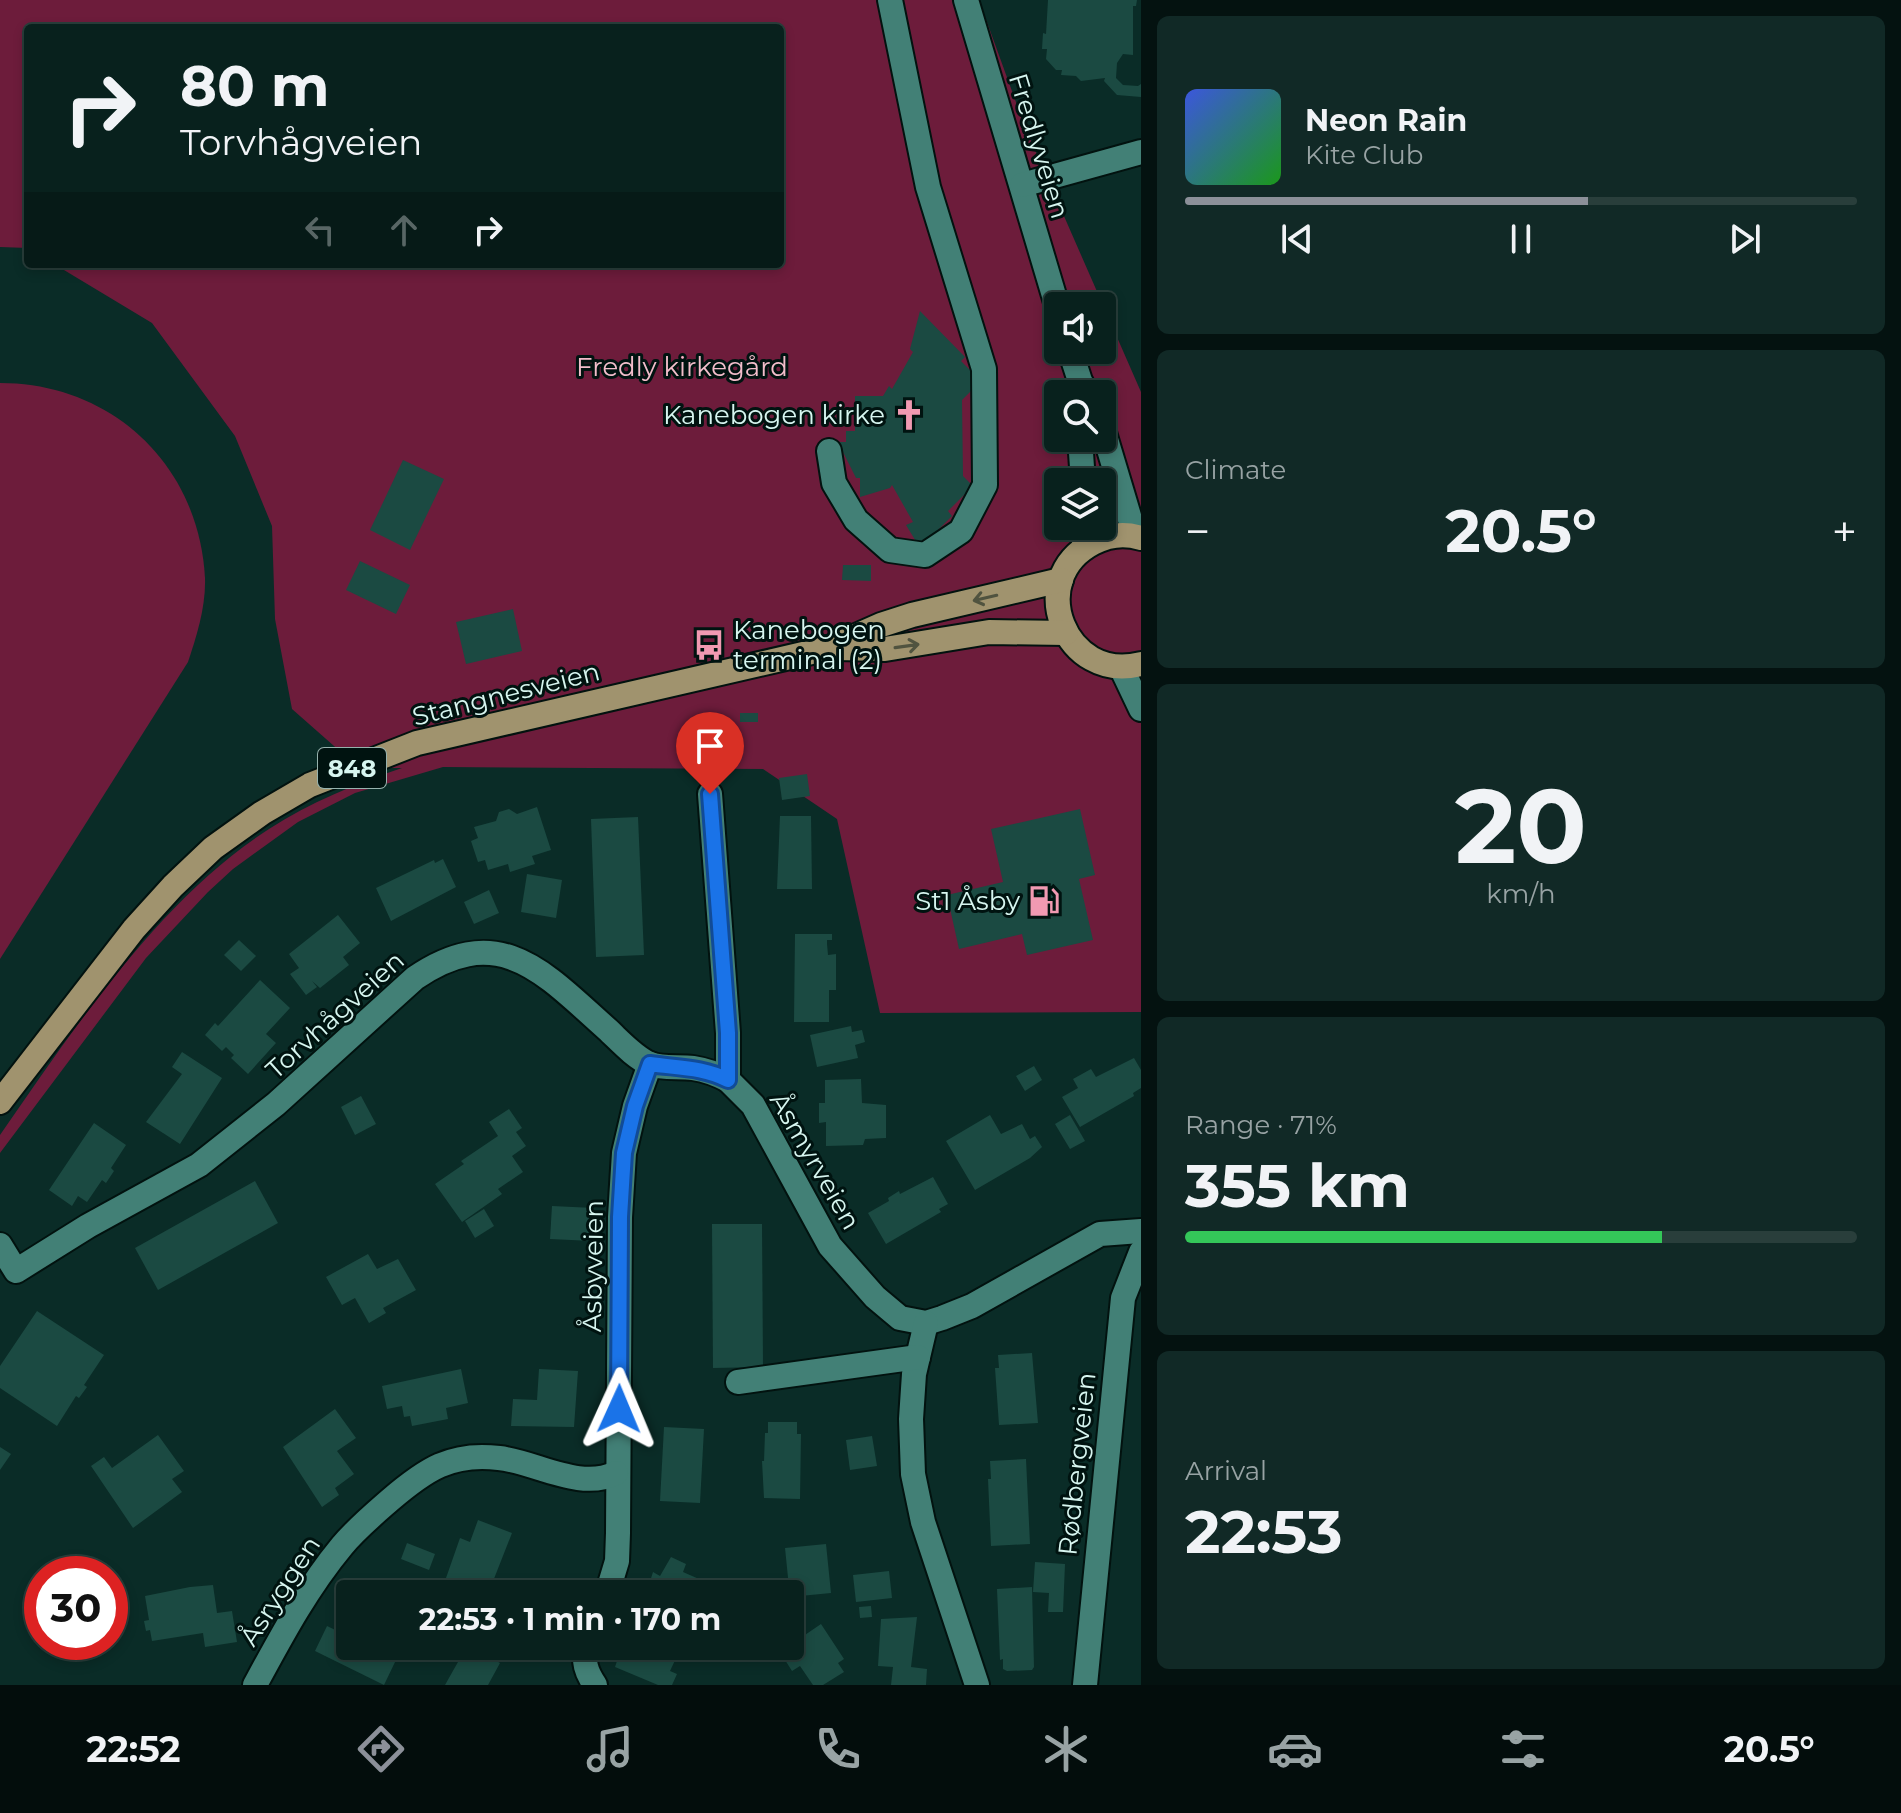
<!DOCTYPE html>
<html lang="en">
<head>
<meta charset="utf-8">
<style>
	body { margin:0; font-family:Montserrat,sans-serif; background:#112926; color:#f1f3f6; height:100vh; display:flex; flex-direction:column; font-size:30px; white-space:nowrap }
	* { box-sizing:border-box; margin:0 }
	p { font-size:26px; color:#98a3a4 }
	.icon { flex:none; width:44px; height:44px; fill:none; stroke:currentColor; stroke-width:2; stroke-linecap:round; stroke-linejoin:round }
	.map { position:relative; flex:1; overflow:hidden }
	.panel { display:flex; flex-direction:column; gap:16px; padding:16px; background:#041210; width:760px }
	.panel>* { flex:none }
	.hud { position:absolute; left:24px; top:24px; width:760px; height:244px; border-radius:8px; box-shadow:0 4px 12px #0003,0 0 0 2px #293e3b; background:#08211d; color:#f1f3f6; overflow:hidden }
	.controls { position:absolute; left:1044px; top:292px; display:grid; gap:16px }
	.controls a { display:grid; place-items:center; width:72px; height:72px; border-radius:8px; background:#08211d; box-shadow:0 4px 12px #0003,0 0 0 2px #293e3b; font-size:40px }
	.speed { position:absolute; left:24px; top:1556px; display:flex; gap:16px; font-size:40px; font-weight:700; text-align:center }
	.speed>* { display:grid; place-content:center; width:104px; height:104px; border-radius:50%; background:#08211d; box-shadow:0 4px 12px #0003,0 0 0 2px #293e3b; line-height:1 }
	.speed .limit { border:12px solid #d22; background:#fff; color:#111 }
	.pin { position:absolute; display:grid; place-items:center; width:68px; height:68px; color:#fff; margin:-82px -34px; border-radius:50% 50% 50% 0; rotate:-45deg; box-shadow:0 0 8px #0007 }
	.pin .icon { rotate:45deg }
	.me { position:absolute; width:88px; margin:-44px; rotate:1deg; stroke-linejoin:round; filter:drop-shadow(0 0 6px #0008) }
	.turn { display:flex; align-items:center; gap:28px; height:168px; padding:0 24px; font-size:36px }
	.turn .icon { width:104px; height:104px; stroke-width:2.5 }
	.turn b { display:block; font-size:56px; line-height:68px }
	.lanes { display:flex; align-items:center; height:76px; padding:0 24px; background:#0003; justify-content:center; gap:40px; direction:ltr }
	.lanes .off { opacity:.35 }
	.big { font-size:60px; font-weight:700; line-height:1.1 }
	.panel .card { flex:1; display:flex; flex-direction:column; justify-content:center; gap:12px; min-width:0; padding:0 28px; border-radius:12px; background:#112926 }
	.panel .dial { align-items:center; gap:0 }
	.dial b { font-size:104px; line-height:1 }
	.song { display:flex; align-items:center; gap:24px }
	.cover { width:96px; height:96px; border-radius:12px; background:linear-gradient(135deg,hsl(230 70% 55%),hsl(120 70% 35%)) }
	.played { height:8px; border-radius:4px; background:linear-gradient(90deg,#8c9099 60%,#293e3b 60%) }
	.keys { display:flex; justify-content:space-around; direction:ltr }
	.heat { display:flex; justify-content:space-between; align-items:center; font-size:44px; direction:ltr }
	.charge { height:12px; border-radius:6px; background:linear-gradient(90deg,#34c759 71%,#293e3b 0) }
	.trip { position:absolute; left:336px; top:1580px; width:468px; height:80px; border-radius:8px; background:#08211d; box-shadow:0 4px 12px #0003,0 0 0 2px #293e3b; font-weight:700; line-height:80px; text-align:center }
	.menu { display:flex; height:128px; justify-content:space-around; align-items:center; background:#030d0c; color:#98a3a4 }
	.menu .icon { width:56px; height:56px }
	.menu .active { color:#8c9099 }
	.menu b { font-size:36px; color:#f1f3f6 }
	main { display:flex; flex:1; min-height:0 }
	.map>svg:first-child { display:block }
</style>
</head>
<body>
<main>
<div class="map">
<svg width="1141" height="1685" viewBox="0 0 1141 1685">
	<rect width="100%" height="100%" fill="#0a2c27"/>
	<g fill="#6d1c3b" fill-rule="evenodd">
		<path d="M0,0H979L1025,127L1141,392V1012L880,1013L837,819L763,769L443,767L355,793L298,822L233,869L208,892L146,958L0,1153V1135C73,1030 159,899 269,829C311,802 355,784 402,768H359L292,709L275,619L272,526L235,436L152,323L54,264H780V28H28V248L0,247ZM1058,306H1102V350H1058ZM1058,394H1102V438H1058ZM1058,482H1102V526H1058Z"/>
		<path d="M0,383C112,383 199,465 205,578C206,606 197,635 188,662L0,959Z"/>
	</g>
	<g fill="#1b4a42">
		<polygon points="1048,0 1137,0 1136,6 1133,6 1133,55 1123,54 1117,63 1116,78 1123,85 1138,86 1141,84 1141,97 1117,95 1104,81 1105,78 1081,81 1076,76 1061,75 1062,70 1056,70 1046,59 1047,49 1042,49 1043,33 1046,34"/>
		<polygon points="920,311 965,357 961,361 972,372 971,391 962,400 963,476 973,486 948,511 952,516 920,548 906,525 913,522 892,485 890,488 860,497 860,478 856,478 838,442 846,442 846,431 855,431 855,396 883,396 889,386 892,389 913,352 910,349"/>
		<polygon points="403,460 444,479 410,550 370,530"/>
		<polygon points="360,561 410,585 396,614 346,590"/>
		<polygon points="843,565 871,565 871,581 842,580"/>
		<polygon points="513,609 522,651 466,664 456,622"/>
		<rect x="740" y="713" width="18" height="9"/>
		<polygon points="807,774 810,796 782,800 779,778"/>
		<polygon points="537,807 551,850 532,856 535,864 510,872 508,864 488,870 485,860 478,862 471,841 478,838 474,827 496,821 499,812 509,809 517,814"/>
		<polygon points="1080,809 1095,875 1079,879 1093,940 1027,955 1022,934 959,949 947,895 1003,882 991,829"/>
		<polygon points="780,816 811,816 812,889 777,889"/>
		<polygon points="638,817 644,955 596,957 591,819"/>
		<polygon points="443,859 456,887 391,921 376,888 434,860 435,863"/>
		<polygon points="527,874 562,880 556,918 521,912"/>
		<polygon points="489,890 499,913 474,924 464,902"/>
		<polygon points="338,915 360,943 343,957 349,965 320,988 312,981 317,987 306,995 290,974 299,968 289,954"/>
		<polygon points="795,934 832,934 832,940 827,940 827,944 828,955 836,954 836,990 829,990 829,1022 794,1022"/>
		<polygon points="239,940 256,956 241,971 224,955"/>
		<polygon points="260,980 290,1008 266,1034 276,1043 248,1074 231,1058 234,1055 226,1047 222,1051 205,1035 215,1023 218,1026"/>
		<polygon points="851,1026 852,1032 862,1030 865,1042 855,1045 858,1058 817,1067 810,1035"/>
		<polygon points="182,1052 222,1078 180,1144 146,1122 182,1074 172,1067"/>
		<polygon points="1134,1058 1141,1070 1141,1088 1133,1093 1134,1096 1080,1127 1062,1097 1078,1088 1073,1079 1091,1069 1096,1077"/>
		<polygon points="1034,1066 1042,1080 1025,1091 1016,1076"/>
		<polygon points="861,1079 862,1103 886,1105 886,1138 865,1139 863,1145 826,1146 826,1122 819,1123 819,1103 825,1103 825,1080"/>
		<polygon points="361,1096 376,1124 355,1135 341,1107"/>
		<polygon points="509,1109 522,1128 516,1132 526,1146 512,1156 523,1172 498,1189 502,1194 462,1222 435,1184 464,1164 461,1161 498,1136 489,1122"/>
		<polygon points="990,1115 1001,1134 1022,1124 1030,1139 1035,1136 1042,1147 1030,1158 975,1190 946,1141"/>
		<polygon points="1070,1115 1085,1141 1070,1149 1055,1124"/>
		<polygon points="94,1123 126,1145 111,1168 114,1171 106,1183 102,1180 87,1202 78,1196 72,1206 49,1190"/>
		<polygon points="933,1177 948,1204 939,1209 941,1212 886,1244 868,1213 889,1201 888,1198 899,1191 900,1194"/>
		<polygon points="255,1181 278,1223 158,1290 135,1248"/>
		<polygon points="552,1206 594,1208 592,1241 550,1239"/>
		<polygon points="484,1209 494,1226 475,1238 465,1221"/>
		<polygon points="712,1224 762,1224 763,1367 713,1368"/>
		<polygon points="368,1254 377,1269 398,1259 416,1290 383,1308 386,1313 369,1323 355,1298 342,1305 326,1277"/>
		<polygon points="37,1311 104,1355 84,1385 87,1387 79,1398 76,1396 57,1426 0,1388 0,1366"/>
		<polygon points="1032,1353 1038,1423 999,1425 995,1368 999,1368 998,1355"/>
		<polygon points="461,1369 468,1403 446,1408 448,1419 412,1426 410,1416 404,1417 402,1406 387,1409 382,1386"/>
		<polygon points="539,1369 578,1371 574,1427 511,1426 513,1399 537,1400"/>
		<polygon points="335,1409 356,1438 337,1451 354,1474 335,1488 339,1495 322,1507 283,1447"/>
		<polygon points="768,1422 797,1422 797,1434 801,1434 800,1499 764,1498 762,1461 764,1461 765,1433 768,1433"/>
		<polygon points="664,1427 704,1429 700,1503 660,1501"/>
		<polygon points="158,1435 184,1471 172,1479 182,1492 133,1528 91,1466 104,1457 112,1468"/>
		<polygon points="872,1436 877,1466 850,1470 846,1440"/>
		<polygon points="0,1447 11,1454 0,1470"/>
		<polygon points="1026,1459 1030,1544 991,1546 988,1479 991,1479 990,1461"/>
		<polygon points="478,1520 512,1533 488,1594 446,1578 460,1538 470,1542"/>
		<polygon points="407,1543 435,1554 429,1570 401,1559"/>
		<polygon points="826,1544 831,1593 790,1597 785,1548"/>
		<polygon points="671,1557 686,1564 683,1572 708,1583 703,1594 646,1594 653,1572 660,1576"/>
		<polygon points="1035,1562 1065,1564 1063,1612 1048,1612 1049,1593 1033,1592"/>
		<polygon points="889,1571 892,1598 856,1602 853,1575"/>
		<polygon points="213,1585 217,1613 232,1611 237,1642 205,1647 203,1633 152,1641 150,1630 146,1631 144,1621 149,1620 145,1596 190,1587"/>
		<polygon points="1032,1587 1034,1667 1032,1670 1007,1671 1003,1669 1003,1659 1000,1660 997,1589"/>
		<polygon points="871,1606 872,1617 860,1618 859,1607"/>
		<polygon points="917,1617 911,1667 927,1669 926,1685 891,1685 893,1667 878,1666 881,1619"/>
		<polygon points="821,1624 844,1659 838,1663 844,1672 823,1685 813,1685 800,1666 792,1671 780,1652"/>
		<polygon points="327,1626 350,1637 350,1646 397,1646 392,1658 396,1660 384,1685 315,1651"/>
		<polygon points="467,1646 491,1646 486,1655 500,1663 488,1685 445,1685"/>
		<polygon points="622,1646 688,1646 684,1656 678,1654 670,1671 677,1674 672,1685 658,1685 615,1667"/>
	</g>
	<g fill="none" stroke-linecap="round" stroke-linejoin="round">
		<defs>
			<g id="minor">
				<polyline points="966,0 1058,309"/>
				<polyline points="1022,185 1141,152"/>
				<polyline points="1070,350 1080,381 1087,394"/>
				<polyline points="1102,426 1135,536"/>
				<polyline points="1080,438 1083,482"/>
				<polyline points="829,451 834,483 856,520 890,550 925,555 961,531 985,485 984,369 928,187 890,0"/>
				<polyline points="1084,526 1084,548"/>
				<polyline points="1121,667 1141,709"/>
				<polyline points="710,794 728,1033 728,1080 753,1105 830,1246 875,1297 900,1318 926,1323 942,1318 972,1306 1100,1234 1141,1231"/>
				<path d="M0,1245L16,1271L88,1226L199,1165L276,1104L415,978C500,920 544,973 607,1029C620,1041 634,1057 650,1064C663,1069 679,1066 693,1068C706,1070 717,1074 728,1080"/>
				<polyline points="926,1323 914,1374 911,1419 913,1474 923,1522 977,1685"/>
				<polyline points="738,1382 918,1357"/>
				<polyline points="607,1594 617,1561 618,1533 620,1217 624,1153 635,1106 650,1064"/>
				<path d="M586,1646C583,1662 586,1672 595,1685"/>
				<path d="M255,1685C281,1637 307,1588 342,1546C356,1529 374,1514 390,1500C425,1470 451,1452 499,1458C536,1462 580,1491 616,1473"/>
				<polyline points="1085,1685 1123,1298 1141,1252"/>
			</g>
			<g id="major">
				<path d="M1141,538C1125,533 1108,535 1093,543C1024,579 1065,684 1141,664"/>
				<polyline points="835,648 885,649 989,632 1066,633"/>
				<polyline points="0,1102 134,929 173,886 213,848 262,813 310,785 417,743 829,648 881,625 912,615 1061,580"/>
			</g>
		</defs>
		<use href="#minor" stroke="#02120f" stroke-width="28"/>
		<use href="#major" stroke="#02120f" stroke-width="28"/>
		<use href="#minor" stroke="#428076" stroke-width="24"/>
		<use href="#major" stroke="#a0936e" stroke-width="24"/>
	</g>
	<defs><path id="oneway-shaft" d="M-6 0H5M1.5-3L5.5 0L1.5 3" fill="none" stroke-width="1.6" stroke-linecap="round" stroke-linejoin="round" transform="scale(2)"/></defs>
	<g stroke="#50533f">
		<use href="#oneway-shaft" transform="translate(985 598) rotate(167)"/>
		<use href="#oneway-shaft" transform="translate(907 646) rotate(-8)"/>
	</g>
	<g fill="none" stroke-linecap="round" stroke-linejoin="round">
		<defs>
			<path id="route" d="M619,1409L620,1217L624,1153L635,1106L650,1064C677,1068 703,1067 728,1080V1033L710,794"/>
		</defs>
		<use href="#route" stroke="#114b97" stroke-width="20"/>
		<use href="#route" stroke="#1a73e8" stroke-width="14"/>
	</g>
	<defs>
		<symbol id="church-bare" viewBox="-9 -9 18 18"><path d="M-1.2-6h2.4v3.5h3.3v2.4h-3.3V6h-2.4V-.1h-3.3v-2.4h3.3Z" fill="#f19ab2" stroke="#001310" stroke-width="2.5" paint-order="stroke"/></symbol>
		<symbol id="bus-bare" viewBox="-9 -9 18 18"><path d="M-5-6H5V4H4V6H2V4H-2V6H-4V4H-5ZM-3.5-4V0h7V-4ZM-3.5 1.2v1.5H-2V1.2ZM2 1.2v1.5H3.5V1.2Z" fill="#f19ab2" stroke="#001310" stroke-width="2.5" paint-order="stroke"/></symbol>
		<symbol id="fuel-bare" viewBox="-9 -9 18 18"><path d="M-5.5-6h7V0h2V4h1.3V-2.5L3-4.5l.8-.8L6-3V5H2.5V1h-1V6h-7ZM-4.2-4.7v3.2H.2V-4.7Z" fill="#f19ab2" stroke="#001310" stroke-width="2.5" paint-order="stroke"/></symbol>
	</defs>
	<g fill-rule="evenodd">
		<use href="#church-bare" x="887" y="393" width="44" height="44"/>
		<use href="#bus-bare" x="687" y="623" width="44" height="44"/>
		<use href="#fuel-bare" x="1022" y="879" width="44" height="44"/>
	</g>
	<g text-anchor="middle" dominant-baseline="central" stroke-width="6" stroke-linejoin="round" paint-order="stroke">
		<rect fill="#001310" stroke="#96b2ad" stroke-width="2" x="318" y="748" width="68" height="40" rx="6"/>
		<g font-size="24" font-weight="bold" fill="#d7f6f0">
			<text x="352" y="768">848</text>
		</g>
		<g font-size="26" fill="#d7f6f0" stroke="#001310">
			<text transform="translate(1039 146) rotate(73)">Fredlyveien</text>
			<text transform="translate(506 694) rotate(-14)">Stangnesveien</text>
			<text transform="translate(335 1015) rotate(-42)">Torvhågveien</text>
			<text transform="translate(815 1161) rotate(60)">Åsmyrveien</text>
			<text transform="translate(593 1266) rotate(-89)">Åsbyveien</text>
			<text transform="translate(1077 1464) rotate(-84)">Rødbergveien</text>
			<text transform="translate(280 1591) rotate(-57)">Åsryggen</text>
		</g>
		<g font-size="26" fill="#f3bdcb" stroke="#001310">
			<text x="682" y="367">Fredly kirkegård</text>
		</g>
		<g font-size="26" fill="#d7f6f0" stroke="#001310" text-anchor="end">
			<text x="885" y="415">Kanebogen kirke</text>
			<text x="733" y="630" text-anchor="start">Kanebogen<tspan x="733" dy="30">terminal (2)</tspan></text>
			<text x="1020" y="901">St1 Åsby</text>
		</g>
	</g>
</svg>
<div class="controls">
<a><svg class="icon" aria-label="sound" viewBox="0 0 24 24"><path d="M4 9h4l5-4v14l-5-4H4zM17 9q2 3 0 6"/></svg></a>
<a><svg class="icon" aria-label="search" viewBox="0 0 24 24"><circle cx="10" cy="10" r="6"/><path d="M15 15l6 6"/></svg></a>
<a><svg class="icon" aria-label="layers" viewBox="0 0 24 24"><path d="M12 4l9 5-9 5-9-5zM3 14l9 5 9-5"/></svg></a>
</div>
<div class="speed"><div class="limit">30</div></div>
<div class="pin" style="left:710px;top:794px;background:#d93025"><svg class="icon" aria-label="arrive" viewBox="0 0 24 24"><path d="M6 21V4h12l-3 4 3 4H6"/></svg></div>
<svg class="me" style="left:619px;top:1409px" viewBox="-20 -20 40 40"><path d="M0-17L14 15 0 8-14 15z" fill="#1a73e8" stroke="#fff" stroke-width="4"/></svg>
<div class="trip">22:53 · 1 min · 170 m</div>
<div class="hud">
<div class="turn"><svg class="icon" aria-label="right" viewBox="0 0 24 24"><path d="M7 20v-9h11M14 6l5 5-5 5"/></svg><div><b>80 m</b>Torvhågveien</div></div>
<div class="lanes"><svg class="icon off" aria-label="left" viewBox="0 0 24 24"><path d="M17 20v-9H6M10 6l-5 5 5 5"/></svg><svg class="icon off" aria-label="ahead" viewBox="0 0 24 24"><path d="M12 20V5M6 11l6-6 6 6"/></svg><svg class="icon" aria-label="right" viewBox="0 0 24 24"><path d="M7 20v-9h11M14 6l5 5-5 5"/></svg></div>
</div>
</div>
<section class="panel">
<div class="card">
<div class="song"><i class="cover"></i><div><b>Neon Rain</b><p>Kite Club</p></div></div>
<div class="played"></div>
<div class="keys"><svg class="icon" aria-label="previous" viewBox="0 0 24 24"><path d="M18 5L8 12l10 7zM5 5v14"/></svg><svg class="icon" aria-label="pause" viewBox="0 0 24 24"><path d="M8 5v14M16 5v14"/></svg><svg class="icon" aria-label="next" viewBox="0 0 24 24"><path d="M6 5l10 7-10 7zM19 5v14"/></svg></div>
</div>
<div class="card"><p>Climate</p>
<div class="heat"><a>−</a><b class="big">20.5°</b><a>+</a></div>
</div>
<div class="card dial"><b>20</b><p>km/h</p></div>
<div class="card"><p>Range · 71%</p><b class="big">355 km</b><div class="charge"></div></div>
<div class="card"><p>Arrival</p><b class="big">22:53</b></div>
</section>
</main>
<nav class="menu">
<b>22:52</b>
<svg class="icon active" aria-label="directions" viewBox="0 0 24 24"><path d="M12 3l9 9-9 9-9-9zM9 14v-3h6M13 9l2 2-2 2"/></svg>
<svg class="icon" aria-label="music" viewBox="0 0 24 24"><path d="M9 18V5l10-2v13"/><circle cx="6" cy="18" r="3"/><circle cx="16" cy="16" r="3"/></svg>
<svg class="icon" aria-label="phone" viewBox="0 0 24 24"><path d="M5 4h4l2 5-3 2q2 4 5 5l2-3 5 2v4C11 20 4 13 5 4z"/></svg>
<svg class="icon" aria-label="climate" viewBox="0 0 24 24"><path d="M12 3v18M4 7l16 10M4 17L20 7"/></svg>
<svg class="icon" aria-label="car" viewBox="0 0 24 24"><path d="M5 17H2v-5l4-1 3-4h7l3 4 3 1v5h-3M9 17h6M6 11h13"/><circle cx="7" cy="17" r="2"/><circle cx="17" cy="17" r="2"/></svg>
<svg class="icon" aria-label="filters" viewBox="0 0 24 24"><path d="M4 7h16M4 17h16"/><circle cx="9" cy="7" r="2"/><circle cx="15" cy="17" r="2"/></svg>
<b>20.5°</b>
</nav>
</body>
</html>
